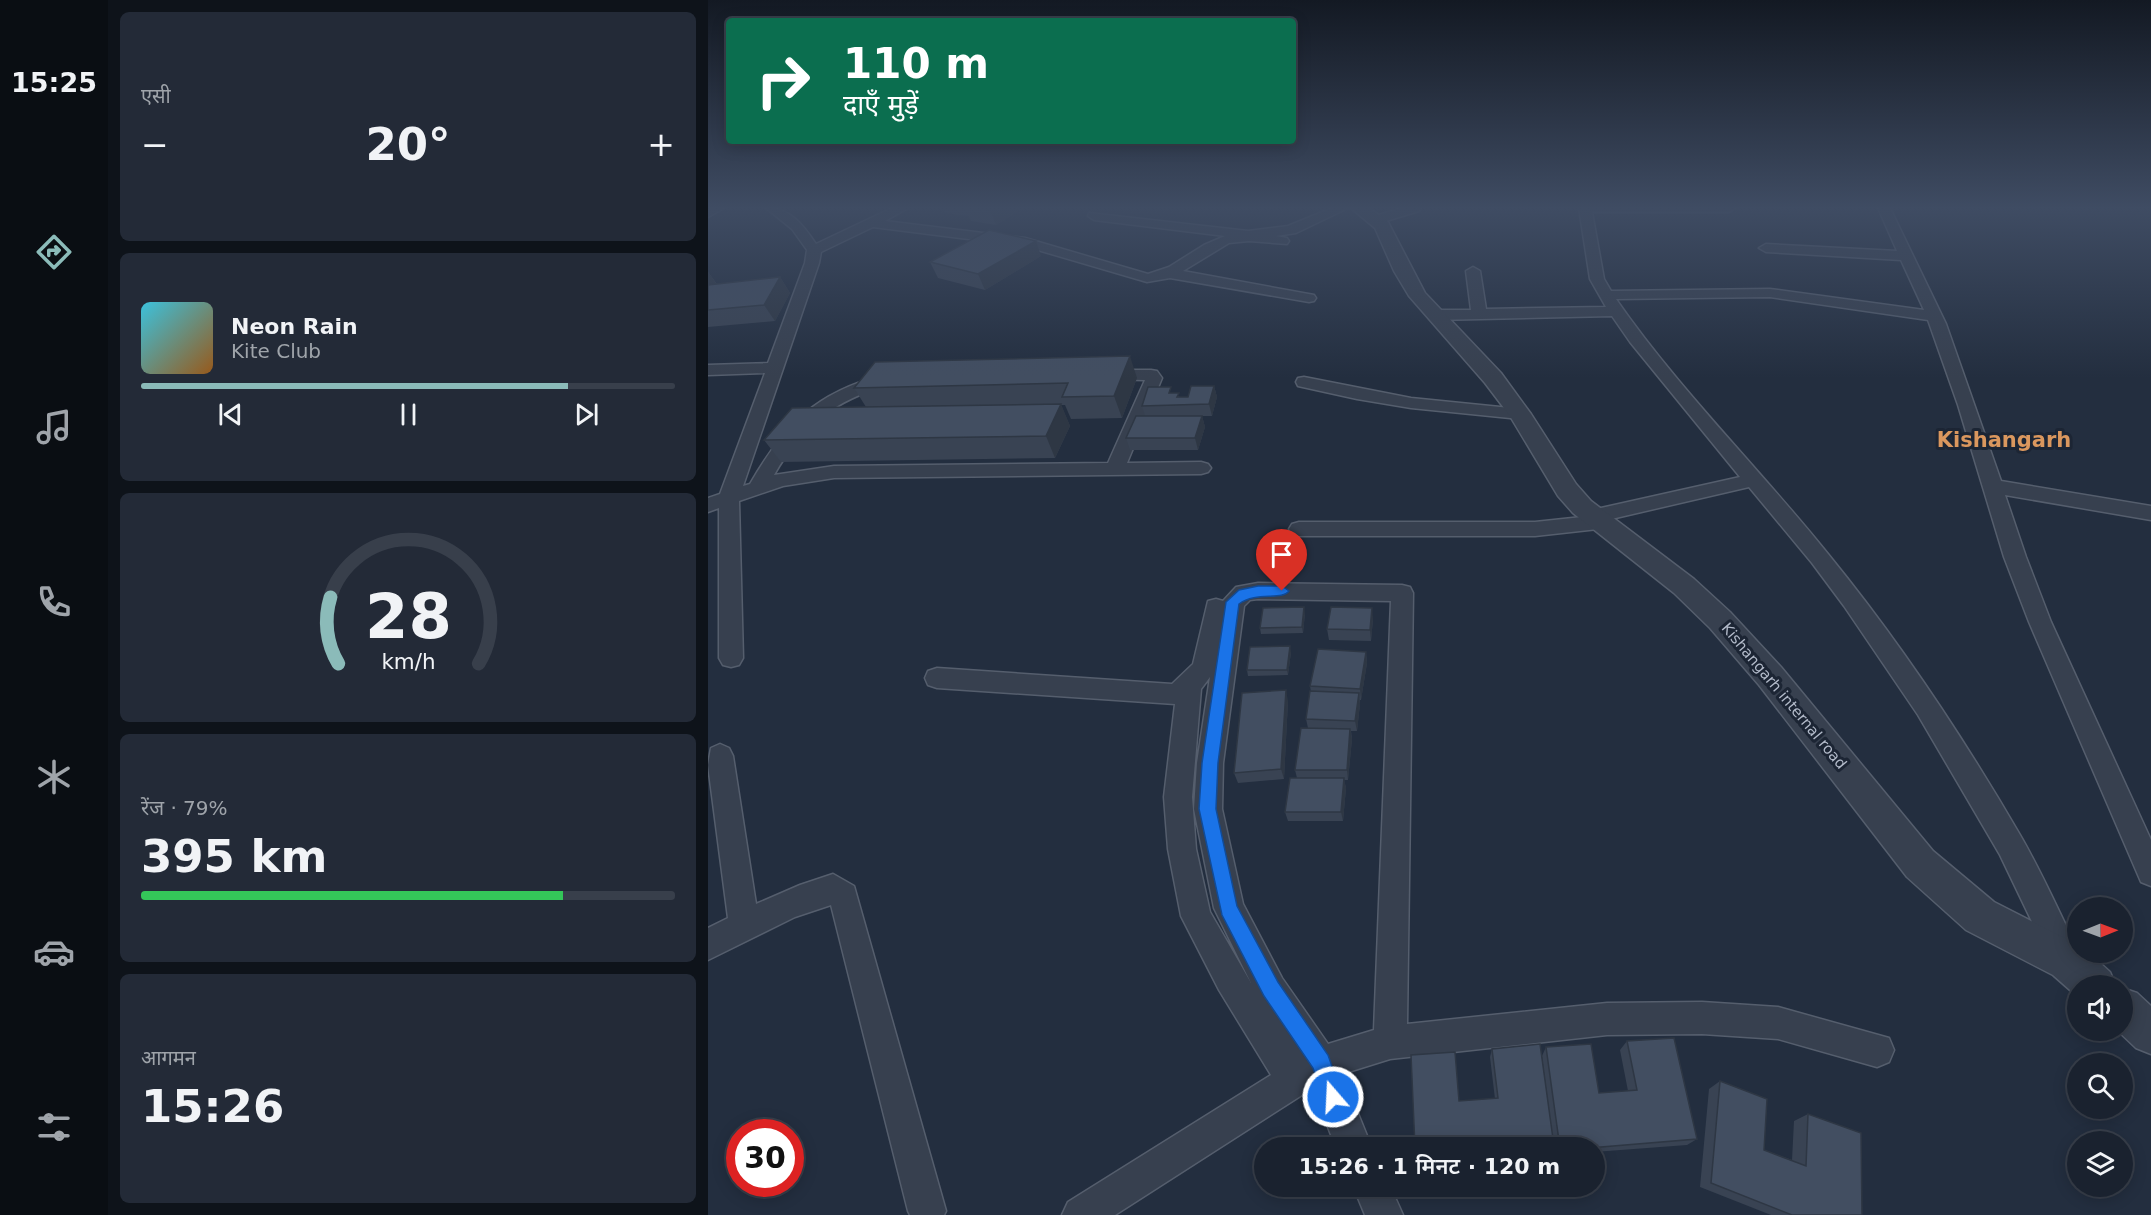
<!DOCTYPE html>
<html lang="hi">
<head>
<meta charset="utf-8">
<style>
	body { margin:0; font-family:"DejaVu Sans","Noto Sans Devanagari",sans-serif; background:#232a37; color:#f1f3f6; height:100vh; display:flex; flex-direction:column; font-size:22px; white-space:nowrap }
	* { box-sizing:border-box; margin:0 }
	p { font-size:20px; color:#9fa4aa }
	.icon { flex:none; width:33px; height:33px; fill:none; stroke:currentColor; stroke-width:2; stroke-linecap:round; stroke-linejoin:round }
	.map { position:relative; flex:1; overflow:hidden }
	.drawer { display:flex; flex-direction:column; gap:12px; padding:12px; background:#0e131a; width:600px }
	.drawer>* { flex:none }
	.banner { position:absolute; left:18px; top:18px; width:570px; height:126px; border-radius:6px; box-shadow:0 3px 15px #0003,0 0 0 2px #383f4b; background:#0b6e4f; color:#fff; overflow:hidden }
	.needle { width:39px; rotate:89deg }
	.buttons { position:absolute; left:1359px; top:897px; display:grid; gap:12px }
	.buttons a { display:grid; place-items:center; width:66px; height:66px; border-radius:50%; background:#1a222f; box-shadow:0 3px 15px #0003,0 0 0 2px #383f4b; font-size:30px }
	.speed { position:absolute; left:18px; top:1119px; display:flex; gap:12px; font-size:30px; font-weight:700; text-align:center }
	.speed>* { display:grid; place-content:center; width:78px; height:78px; border-radius:50%; background:#1a222f; box-shadow:0 3px 15px #0003,0 0 0 2px #383f4b; line-height:1 }
	.speed .limit { border:9px solid #d22; background:#fff; color:#111 }
	.pin { position:absolute; display:grid; place-items:center; width:51px; height:51px; color:#fff; margin:-62px -26px; border-radius:50% 50% 50% 0; rotate:-45deg; box-shadow:0 0 6px #0007 }
	.pin .icon { rotate:45deg }
	.me { position:absolute; width:66px; margin:-33px; rotate:341deg; stroke-linejoin:round; filter:drop-shadow(0 0 4px #0008) }
	.turn { display:flex; align-items:center; gap:21px; height:126px; padding:0 18px; font-size:27px }
	.turn .icon { width:78px; height:78px; stroke-width:2.5 }
	.turn b { display:block; font-size:42px; line-height:51px }
	.big { font-size:45px; font-weight:600; line-height:1.1 }
	.drawer .tile { flex:1; display:flex; flex-direction:column; justify-content:center; gap:9px; min-width:0; padding:0 21px; border-radius:9px; background:#232a37 }
	.drawer .dial { align-items:center; gap:0 }
	.dial svg { height:156px; overflow:visible; fill:none; stroke:#383f4b; stroke-width:7; stroke-linecap:round; text-anchor:middle }
	.dial text { fill:#f1f3f6; stroke:none }
	.song { display:flex; align-items:center; gap:18px }
	.cover { width:72px; height:72px; border-radius:9px; background:linear-gradient(135deg,hsl(190 70% 55%),hsl(30 70% 35%)) }
	.played { height:6px; border-radius:3px; background:linear-gradient(90deg,#8bbbb9 80%,#383f4b 80%) }
	.keys { display:flex; justify-content:space-around; direction:ltr }
	.heat { display:flex; justify-content:space-between; align-items:center; font-size:33px; direction:ltr }
	.charge { height:9px; border-radius:4px; background:linear-gradient(90deg,#34c759 79%,#383f4b 0) }
	.trip { position:absolute; left:546px; top:1137px; width:351px; height:60px; border-radius:30px; background:#1a222f; box-shadow:0 3px 15px #0003,0 0 0 2px #383f4b; font-weight:600; line-height:60px; text-align:center }
	main { display:flex; flex:1; min-height:0 }
	.tab-bar { display:flex; flex-direction:column; width:108px; justify-content:space-around; align-items:center; background:#0a0e13; color:#9fa4aa }
	.tab-bar .icon { width:42px; height:42px }
	.tab-bar .active { color:#8bbbb9 }
	.tab-bar b { font-size:27px; color:#f1f3f6 }
	.map>svg:first-child { display:block }
</style>
</head>
<body>
<main>
<nav class="tab-bar">
<b>15:25</b>
<svg class="icon active" aria-label="directions" viewBox="0 0 24 24"><path d="M12 3l9 9-9 9-9-9zM9 14v-3h6M13 9l2 2-2 2"/></svg>
<svg class="icon" aria-label="music" viewBox="0 0 24 24"><path d="M9 18V5l10-2v13"/><circle cx="6" cy="18" r="3"/><circle cx="16" cy="16" r="3"/></svg>
<svg class="icon" aria-label="phone" viewBox="0 0 24 24"><path d="M5 4h4l2 5-3 2q2 4 5 5l2-3 5 2v4C11 20 4 13 5 4z"/></svg>
<svg class="icon" aria-label="climate" viewBox="0 0 24 24"><path d="M12 3v18M4 7l16 10M4 17L20 7"/></svg>
<svg class="icon" aria-label="car" viewBox="0 0 24 24"><path d="M5 17H2v-5l4-1 3-4h7l3 4 3 1v5h-3M9 17h6M6 11h13"/><circle cx="7" cy="17" r="2"/><circle cx="17" cy="17" r="2"/></svg>
<svg class="icon" aria-label="filters" viewBox="0 0 24 24"><path d="M4 7h16M4 17h16"/><circle cx="9" cy="7" r="2"/><circle cx="15" cy="17" r="2"/></svg>
</nav>
<section class="drawer">
<div class="tile"><p>एसी</p>
<div class="heat"><a>−</a><b class="big">20°</b><a>+</a></div>
</div>
<div class="tile">
<div class="song"><i class="cover"></i><div><b>Neon Rain</b><p>Kite Club</p></div></div>
<div class="played"></div>
<div class="keys"><svg class="icon" aria-label="previous" viewBox="0 0 24 24"><path d="M18 5L8 12l10 7zM5 5v14"/></svg><svg class="icon" aria-label="pause" viewBox="0 0 24 24"><path d="M8 5v14M16 5v14"/></svg><svg class="icon" aria-label="next" viewBox="0 0 24 24"><path d="M6 5l10 7-10 7zM19 5v14"/></svg></div>
</div>
<div class="tile dial"><svg viewBox="0 0 100 80">
<path d="M14 69A42 42 0 1 1 86 69"/>
<path d="M14 69A42 42 0 0 1 10 35" stroke="#8bbbb9"/>
<text x="50" y="56" font-size="32" font-weight="700">28</text>
<text x="50" y="72" font-size="11">km/h</text>
</svg></div>
<div class="tile"><p>रेंज · 79%</p><b class="big">395 km</b><div class="charge"></div></div>
<div class="tile"><p>आगमन</p><b class="big">15:26</b></div>
</section>
<div class="map">
<svg width="1443" height="1215" viewBox="0 0 1443 1215">
	<rect width="100%" height="100%" fill="#232e3f"/>
	<g fill="none" stroke-linecap="round" stroke-linejoin="round">
		<defs>
			<g id="minor">
				<polygon points="0,208 16,208 0,217"/>
				<path d="M58,208C83,208 95,225 108,244L184,208H200L177,221L317,238L440,274L461,267L496,245L517,236L386,220L380,216L381,213L540,231L580,226L624,208H640L588,233L568,236L579,238L581,241L579,244L541,241L521,243L475,271L606,295L608,298L606,301L601,302L462,278L439,282L316,246L165,227L113,252L111,263L35,486L42,484C76,425 108,392 176,375L182,376L184,380L182,384C126,401 95,424 66,475L126,466L400,463L437,380L392,379L390,375L398,370H443L449,371L454,378L419,463L493,462L500,464L503,468L500,472L493,474L126,478L75,486L31,501L35,658L31,665L23,667L15,665L11,658V508L0,512V498L12,494L57,373L0,375V365L60,363L97,263L99,250L84,229Z"/>
				<polygon points="695,208 713,208 711,211 668,224 662,220 663,217"/>
				<path d="M871,208H1027L1021,212H884L896,279L903,291L1062,289L1216,310L1193,260L1058,252L1051,248L1058,244L1189,251L1170,208H1182L1238,324L1293,481L1443,506V520L1297,495L1318,557L1343,622L1443,840V886L1433,882L1321,622L1296,557L1250,405L1220,320L1062,297L908,299C971,390 1051,468 1120,554C1191,641 1255,737 1312,835C1333,871 1350,910 1369,948L1374,959L1369,970L1358,975L1347,970L1292,855L1210,715L1136,606L1104,563L1041,487L899,520L897,527L890,529L827,536H591L584,534L581,529L584,524L591,522H827L874,517L877,512L884,510L1032,477L922,342L904,316L727,320L719,315L727,310H763L758,271L765,267L772,271L778,309L898,307L882,279Z"/>
				<polygon points="596,377 703,398 812,409 818,410 821,414 818,418 812,419 703,408 649,399 590,386 588,382 590,378"/>
				<path d="M550,583L694,585L702,587L705,593L699,1024L899,1003L994,1002L1070,1007L1181,1038L1186,1050L1181,1062L1169,1067L1070,1039L994,1034L899,1035L682,1059L634,1074L664,1148H628L605,1088L407,1215H354L360,1202L563,1075L511,990L473,916L460,849L456,797L467,704L229,688L220,685L217,678L220,671L229,668L464,684L485,664L500,601L508,599L515,601L528,587ZM550,599L683,601L666,1030L620,1044L574,978L535,904L514,809L515,763L536,606L542,600ZM502,677L489,763L486,809L506,908L543,983L502,912L488,849L484,797L493,689Z"/>
				<polygon points="12,744 21,748 25,756 48,904 92,885 125,874 146,886 238,1211 236,1215 202,1215 200,1211 123,905 87,917 0,960 0,928 20,918 0,765 3,748"/>
				<polygon points="645,1186 682,1186 695,1215 657,1215"/>
			</g>
			<g id="tertiary">
				<polygon points="643,208 661,208 680,222 717,293 793,373 823,414 868,484 883,501 986,579 1022,612 1073,667 1225,851 1286,902 1370,945 1370,952 1380,952 1402,972 1408,986 1370,986 1370,997 1345,975 1258,930 1199,877 1051,685 1002,628 966,593 865,513 850,496 802,416 777,383 701,296 686,271 667,228"/>
				<polygon points="1414,988 1429,993 1443,1006 1443,1054 1428,1048 1409,1030 1414,1030"/>
			</g>
		</defs>
		<use href="#minor" stroke="#555e6d" stroke-width="3"/>
		<use href="#tertiary" stroke="#555e6d" stroke-width="3"/>
		<use href="#minor" fill="#37404f" fill-rule="evenodd"/>
		<use href="#tertiary" fill="#37404f" fill-rule="evenodd"/>
	</g>
	<g fill="#394353">
		<polygon points="235,208 315,208 288,225 263,221 261,216 237,213"/>
		<polygon points="333,256 277,290 230,278 222,262"/>
		<polygon points="0,272 9,284 72,277 82,293 67,321 0,327"/>
		<polygon points="429,378 414,418 363,419 357,405 353,405 362,426 347,458 73,462 56,440 158,407 146,388"/>
		<polygon points="506,386 509,397 504,416 483,416 494,416 497,427 490,450 422,450 418,438 437,416 434,406 465,393 472,397 480,397"/>
		<polygon points="597,613 595,633 553,634 552,628"/>
		<polygon points="665,619 663,641 621,640 619,629"/>
		<polygon points="583,652 580,675 540,676 539,670"/>
		<polygon points="658,652 659,663 653,700 652,700 652,704 649,731 643,731 644,739 640,780 636,780 638,788 635,821 580,821 577,812 589,778 587,770 600,728 598,719 603,692 602,686"/>
		<polygon points="580,701 576,779 530,783 526,773"/>
		<polygon points="919,1041 989,1139 979,1145 886,1152 886,1148 846,1148 834,1056 838,1047 891,1093 920,1091 912,1050"/>
		<polygon points="784,1049 846,1146 845,1148 707,1148 751,1101 787,1099 782,1057"/>
		<polygon points="1012,1081 1056,1150 1084,1160 1086,1121 1100,1114 1154,1215 1063,1215 992,1187 1001,1089"/>
	</g>
	<g fill="#2e3744">
		<polygon points="286,208 315,208 288,225 282,210"/>
		<polygon points="328,241 333,256 277,290 270,274"/>
		<polygon points="0,272 10,286 0,294"/>
		<polygon points="72,277 82,293 67,321 56,305"/>
		<polygon points="422,356 429,378 414,418 406,396"/>
		<polygon points="506,386 509,397 504,416 501,404"/>
		<polygon points="353,404 362,426 347,458 338,436"/>
		<polygon points="494,416 497,427 490,450 487,438"/>
		<polygon points="596,607 597,613 595,633 594,627"/>
		<polygon points="664,608 665,619 663,641 662,630"/>
		<polygon points="582,646 583,652 580,675 579,670"/>
		<polygon points="658,652 659,663 653,700 652,689"/>
		<polygon points="578,690 580,701 576,779 573,769"/>
		<polygon points="651,693 652,704 649,731 647,721"/>
		<polygon points="642,729 644,739 640,780 639,770"/>
		<polygon points="636,778 638,788 635,821 633,812"/>
	</g>
	<g fill="#424e61" stroke="#2e3744" stroke-width="1.5">
		<polygon points="268,208 286,208 282,210"/>
		<polygon points="281,230 328,241 270,274 222,262"/>
		<polygon points="72,277 56,305 0,310 0,285"/>
		<polygon points="422,356 406,396 354,397 360,383 146,388 167,362"/>
		<polygon points="483,386 506,386 501,404 434,406 440,387 463,387 461,393 471,393 469,397 480,397"/>
		<polygon points="353,404 338,436 56,440 84,408"/>
		<polygon points="428,416 494,416 487,438 418,438"/>
		<polygon points="596,607 594,627 552,628 555,608"/>
		<polygon points="623,607 664,608 662,630 619,629"/>
		<polygon points="582,646 579,670 539,670 542,647"/>
		<polygon points="610,649 658,652 652,689 602,686"/>
		<polygon points="578,690 573,769 526,773 534,693"/>
		<polygon points="602,691 651,693 647,721 598,719"/>
		<polygon points="593,728 642,729 639,770 587,770"/>
		<polygon points="582,778 636,778 633,812 577,812"/>
		<polygon points="966,1038 989,1139 881,1148 852,1148 838,1047 883,1044 891,1093 929,1090 919,1041"/>
		<polygon points="832,1044 846,1146 829,1148 707,1148 703,1055 747,1052 751,1101 790,1098 784,1049"/>
		<polygon points="1012,1081 1059,1099 1056,1150 1098,1166 1100,1114 1153,1133 1154,1215 1084,1215 1003,1183"/>
	</g>
	<linearGradient id="sky" x2="0" y2="1"><stop stop-color="#131923"/><stop offset="0.55" stop-color="#3f4c63"/><stop offset="1" stop-color="#3f4c63" stop-opacity="0"/></linearGradient>
	<rect width="1443" height="378" fill="url(#sky)"/>
	<path fill="#1a73e8" stroke="#114b97" stroke-width="1.5" d="M550,586H574L581,591C574,601 548,591 531,604L510,763L508,809L529,906L570,982L620,1055L635,1097L632,1104L625,1107L617,1104L605,1068L556,996L514,915L491,809L494,763L518,602L531,590Z"/>
	<g text-anchor="middle" dominant-baseline="central" stroke-width="6" stroke-linejoin="round" paint-order="stroke">
		<g font-size="15" fill="#b3bbca" stroke="#1c2534">
			<text transform="translate(1076 696) rotate(50)">Kishangarh internal road</text>
		</g>
		<g font-size="21" font-weight="bold" fill="#da975e" stroke="#1c2534">
			<text x="1296" y="440">Kishangarh</text>
		</g>
	</g>
</svg>
<div class="buttons">
<a><svg class="needle" viewBox="-14 -14 28 28"><path d="M0-13l5 13h-10z" fill="#e53935"/><path d="M0 13l5-13h-10z" fill="#9fa4aa"/></svg></a>
<a><svg class="icon" aria-label="sound" viewBox="0 0 24 24"><path d="M4 9h4l5-4v14l-5-4H4zM17 9q2 3 0 6"/></svg></a>
<a><svg class="icon" aria-label="search" viewBox="0 0 24 24"><circle cx="10" cy="10" r="6"/><path d="M15 15l6 6"/></svg></a>
<a><svg class="icon" aria-label="layers" viewBox="0 0 24 24"><path d="M12 4l9 5-9 5-9-5zM3 14l9 5 9-5"/></svg></a>
</div>
<div class="speed"><div class="limit">30</div></div>
<div class="pin" style="left:574px;top:591px;background:#d93025"><svg class="icon" aria-label="arrive" viewBox="0 0 24 24"><path d="M6 21V4h12l-3 4 3 4H6"/></svg></div>
<svg class="me" style="left:625px;top:1097px" viewBox="-20 -20 40 40"><circle r="17" fill="#1a73e8" stroke="#fff" stroke-width="3"/><path d="M0-11L8 9 0 5-8 9z" fill="#fff"/></svg>
<div class="trip">15:26 · 1 मिनट · 120 m</div>
<div class="banner">
<div class="turn"><svg class="icon" aria-label="right" viewBox="0 0 24 24"><path d="M7 20v-9h11M14 6l5 5-5 5"/></svg><div><b>110 m</b>दाएँ मुड़ें</div></div>
</div>
</div>
</main>
</body>
</html>
